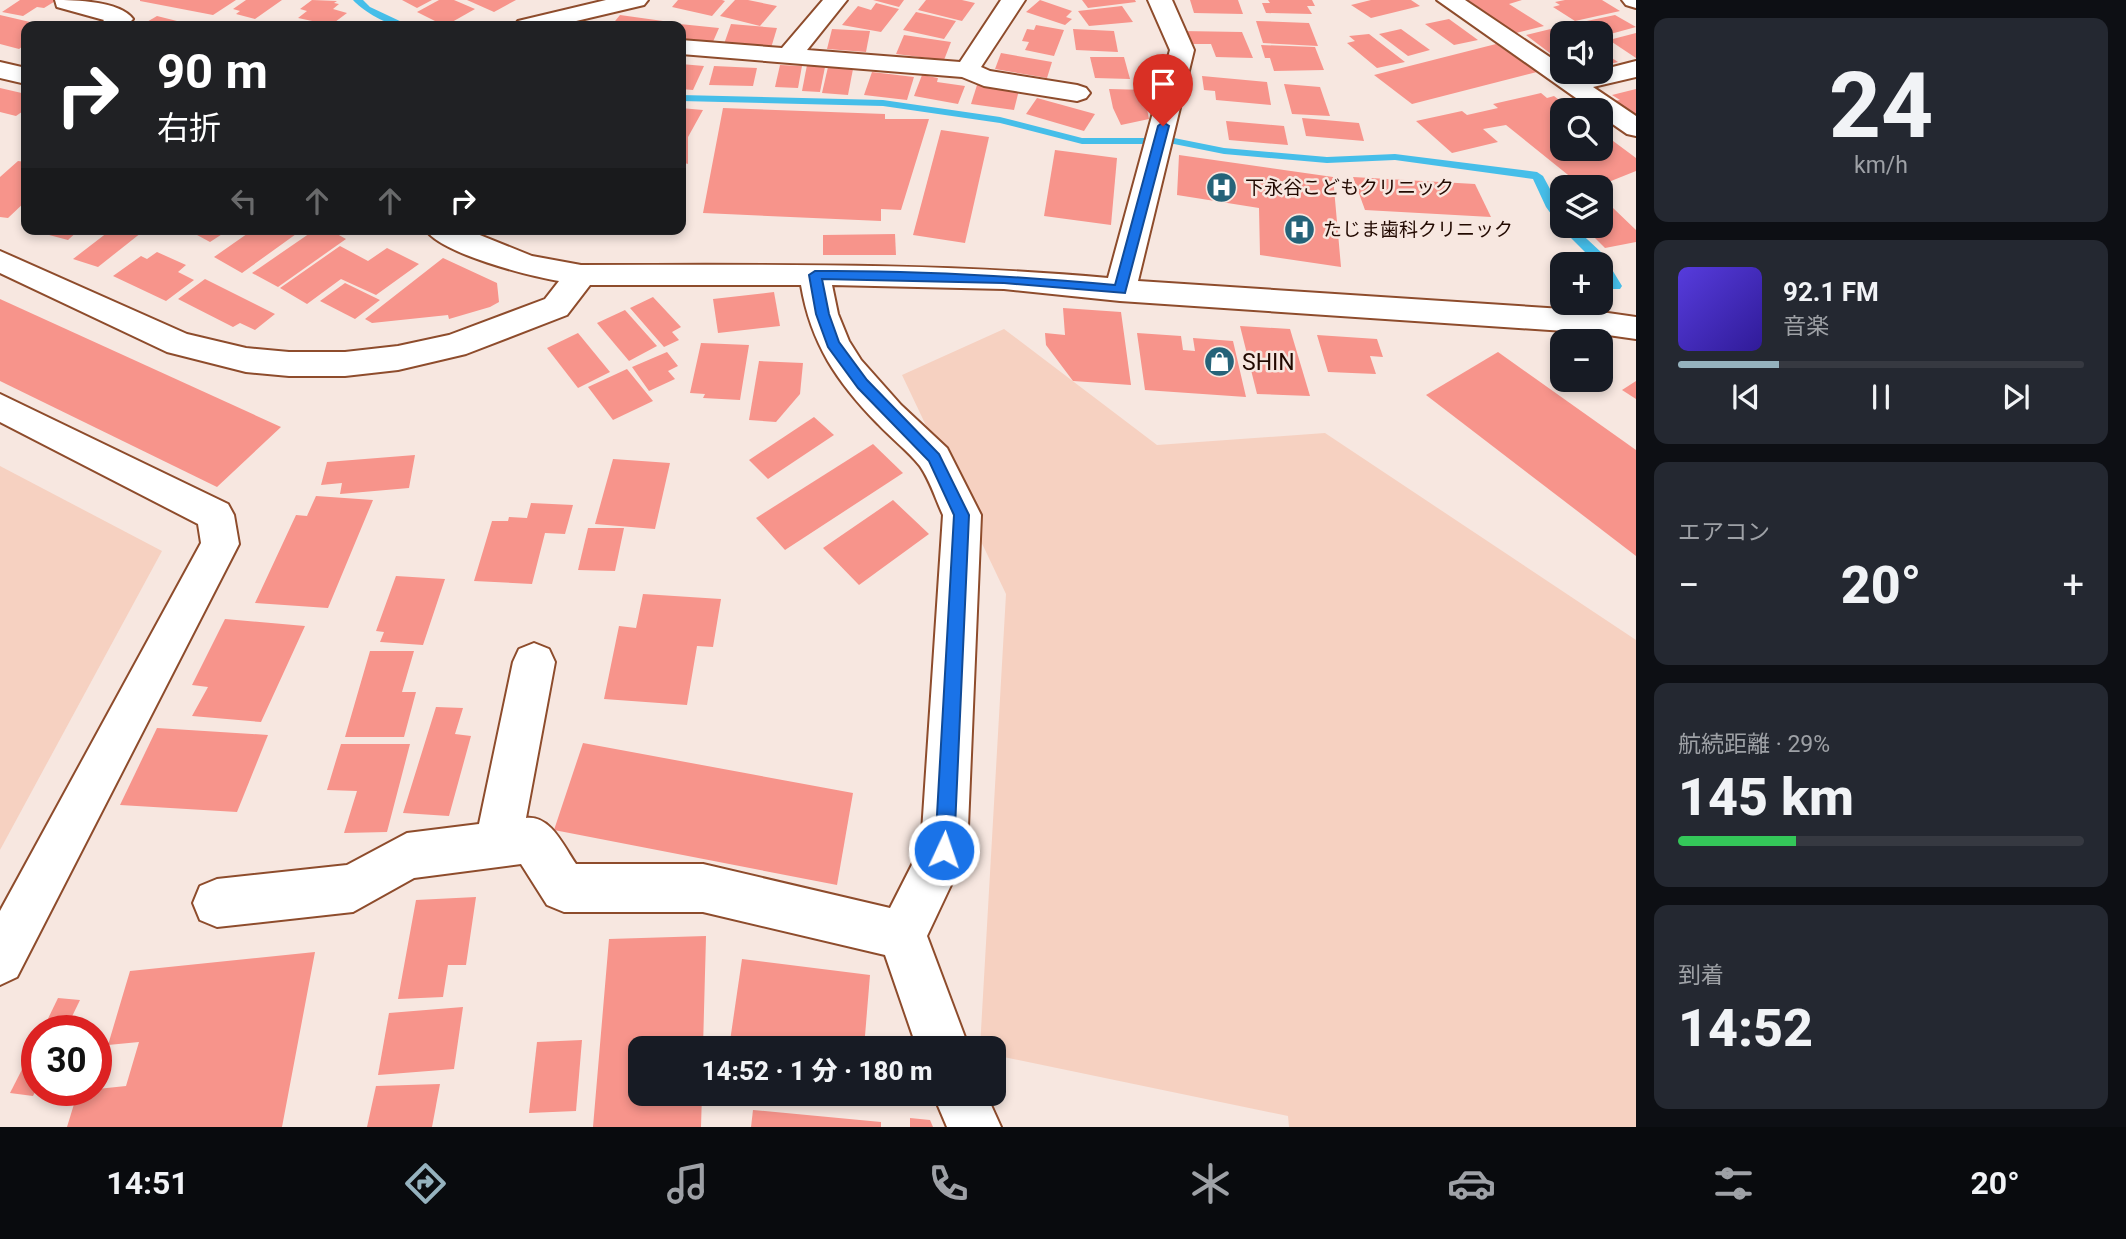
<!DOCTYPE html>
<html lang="ja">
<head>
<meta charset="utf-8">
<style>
	body { margin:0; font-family:Roboto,"Noto Sans JP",sans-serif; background:#242831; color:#f1f3f6; height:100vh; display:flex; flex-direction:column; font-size:26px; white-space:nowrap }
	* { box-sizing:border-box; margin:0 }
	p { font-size:23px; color:#9ea1a6 }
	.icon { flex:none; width:38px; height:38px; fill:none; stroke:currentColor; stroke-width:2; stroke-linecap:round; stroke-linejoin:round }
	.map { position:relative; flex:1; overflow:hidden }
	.panel { display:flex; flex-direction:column; gap:18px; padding:18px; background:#0d0f14; width:490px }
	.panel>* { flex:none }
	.guide { position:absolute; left:21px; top:21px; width:665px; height:214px; border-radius:14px; box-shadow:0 4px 10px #0003; background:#202124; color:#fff; overflow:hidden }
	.tools { position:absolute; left:1550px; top:21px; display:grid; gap:14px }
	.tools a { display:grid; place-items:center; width:63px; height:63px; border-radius:14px; background:#171b24; box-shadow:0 4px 10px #0003; font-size:35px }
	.speed { position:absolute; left:21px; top:1015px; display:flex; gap:14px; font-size:35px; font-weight:700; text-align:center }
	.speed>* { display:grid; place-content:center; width:91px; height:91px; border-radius:50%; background:#171b24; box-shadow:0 4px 10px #0003; line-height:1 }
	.speed .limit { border:10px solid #d22; background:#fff; color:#111 }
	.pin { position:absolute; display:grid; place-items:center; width:60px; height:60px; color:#fff; margin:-72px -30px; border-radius:50% 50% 50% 0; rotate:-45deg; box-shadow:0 0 7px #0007 }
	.pin .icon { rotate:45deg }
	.me { position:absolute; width:77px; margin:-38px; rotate:3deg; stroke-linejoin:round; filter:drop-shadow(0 0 5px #0008) }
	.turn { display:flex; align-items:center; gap:24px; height:147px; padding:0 21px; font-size:32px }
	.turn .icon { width:91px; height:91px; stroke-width:2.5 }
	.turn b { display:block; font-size:49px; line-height:60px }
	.lanes { display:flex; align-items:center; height:66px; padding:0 21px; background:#0003; justify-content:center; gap:35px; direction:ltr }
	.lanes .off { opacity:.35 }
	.big { font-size:52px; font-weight:800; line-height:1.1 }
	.panel .tile { flex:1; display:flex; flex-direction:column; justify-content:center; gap:10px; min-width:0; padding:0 24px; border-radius:14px; background:#242831 }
	.panel .dial { align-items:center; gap:0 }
	.dial b { font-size:91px; line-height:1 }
	.song { display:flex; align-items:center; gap:21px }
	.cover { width:84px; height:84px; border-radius:10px; background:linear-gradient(135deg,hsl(250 70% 55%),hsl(250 70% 35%)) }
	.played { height:7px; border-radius:4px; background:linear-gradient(90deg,#95b2be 25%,#363941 25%) }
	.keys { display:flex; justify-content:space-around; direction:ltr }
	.heat { display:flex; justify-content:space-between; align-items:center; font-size:38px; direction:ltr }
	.charge { height:10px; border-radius:5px; background:linear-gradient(90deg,#34c759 29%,#363941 0) }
	.trip { position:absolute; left:628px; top:1036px; width:378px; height:70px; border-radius:14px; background:#171b24; box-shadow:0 4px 10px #0003; font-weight:800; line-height:70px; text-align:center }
	.tab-bar { display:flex; height:112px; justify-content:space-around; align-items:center; background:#090b0e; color:#9ea1a6 }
	.tab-bar .icon { width:49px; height:49px }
	.tab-bar .current { color:#95b2be }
	.tab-bar b { font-size:32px; color:#f1f3f6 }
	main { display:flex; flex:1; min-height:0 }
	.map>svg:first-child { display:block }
</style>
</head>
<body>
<main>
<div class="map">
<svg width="1636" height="1127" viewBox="0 0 1636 1127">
	<rect width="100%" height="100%" fill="#f7e7e0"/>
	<g fill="#f6d1c1">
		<polygon points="1004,329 1157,445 1325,433 1636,640 1636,1127 1289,1127 1288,1116 994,1055 994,1048 980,1048 1006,594 902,375"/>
		<polygon points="0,466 162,551 0,850"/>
	</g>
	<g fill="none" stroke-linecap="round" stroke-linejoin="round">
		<g fill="#46bee9" fill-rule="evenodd">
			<path d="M353,0H363L370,7L404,23C392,30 362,10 353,0Z"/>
			<polygon points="681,95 883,100 1000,117 1082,138 1174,138 1224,148 1327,157 1395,154 1537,172 1543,176 1563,213 1563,226 1573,226 1602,253 1622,286 1620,289 1612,289 1601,272 1601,264 1597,264 1562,229 1546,207 1533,179 1395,160 1327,163 1224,154 1174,144 1082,144 1000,123 883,106 681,101"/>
		</g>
	</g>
	<g fill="#f7948b">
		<polygon points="20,0 57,0 44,8 37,7 23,16 2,12"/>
		<polygon points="236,0 213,15 140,1 140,0"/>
		<polygon points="246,0 282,0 255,19 236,14 240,11 233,9"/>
		<polygon points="312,0 337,1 334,3 339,4 333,9 347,13 331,25 298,18 307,11 300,9"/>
		<polygon points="402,0 432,0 417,8"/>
		<polygon points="439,0 454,0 475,9 445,26 417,12"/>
		<polygon points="467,0 516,0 494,12"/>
		<polygon points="678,0 722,0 725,1 712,16 672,7"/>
		<polygon points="735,0 748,0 777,6 760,26 720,16"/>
		<polygon points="873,0 904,0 899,7"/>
		<polygon points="926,0 962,0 975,3 962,21 918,10"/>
		<polygon points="1040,0 1072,11 1066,17 1072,19 1065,25 1026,12"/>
		<polygon points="1082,0 1135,0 1136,2 1088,8"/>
		<polygon points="1190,0 1238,0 1243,14 1194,13"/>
		<polygon points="1268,0 1312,0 1315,6 1307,6 1312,14 1266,13 1262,3 1270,3"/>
		<polygon points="1371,0 1411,0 1420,6 1371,18 1351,5"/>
		<polygon points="1468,0 1522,0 1509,4 1544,26 1516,33"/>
		<polygon points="1565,0 1602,0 1620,11 1575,21 1553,7 1560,5 1555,2"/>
		<polygon points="876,3 899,9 881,32 842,25 858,6 871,10"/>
		<polygon points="1122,6 1133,22 1089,26 1078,11"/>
		<polygon points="916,12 956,21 944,39 903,30"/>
		<polygon points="0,15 43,25 43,26 26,26 26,44 19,49 0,44"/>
		<polygon points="620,15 663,21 660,26 611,26"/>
		<polygon points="1615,15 1636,27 1603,36 1582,22"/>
		<polygon points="157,16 193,25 193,26 140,26"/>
		<polygon points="1449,19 1478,40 1454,45 1425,24"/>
		<polygon points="1256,21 1309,23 1318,46 1263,43"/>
		<polygon points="670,23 719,28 712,44 681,40 681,26 668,26"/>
		<polygon points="731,24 777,28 771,48 724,44"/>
		<polygon points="1036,25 1064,30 1054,56 1025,50 1029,42 1022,41 1027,29 1034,30"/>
		<polygon points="1563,26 1574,33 1563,33 1563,63 1526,35"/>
		<polygon points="832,29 870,31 866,52 827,49"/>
		<polygon points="1073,29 1114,31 1118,52 1076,50"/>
		<polygon points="1401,29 1430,50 1408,56 1379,34"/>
		<polygon points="1182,31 1242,32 1253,58 1216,57 1211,44 1186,44"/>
		<polygon points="1636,33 1636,58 1609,40"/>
		<polygon points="1369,34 1405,62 1377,68 1347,43 1355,41 1349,36"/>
		<polygon points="904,35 951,42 944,60 896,54"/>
		<polygon points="1496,44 1537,72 1412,104 1374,75"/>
		<polygon points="1261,45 1315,47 1324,70 1274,71 1270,58 1265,58"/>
		<polygon points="1601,51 1618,62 1601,66"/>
		<polygon points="1001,53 1052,62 1047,78 995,69"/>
		<polygon points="1090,57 1124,57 1130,79 1095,78"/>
		<polygon points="681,64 704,66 693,90 681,89"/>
		<polygon points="780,65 802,66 798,88 775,87"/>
		<polygon points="807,65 825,67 820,92 802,91"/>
		<polygon points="714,66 757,68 753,86 709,85"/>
		<polygon points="828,67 853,69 848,95 822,93"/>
		<polygon points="872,72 914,77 907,100 864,95"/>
		<polygon points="922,75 938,78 937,82 965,86 958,104 914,96"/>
		<polygon points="1202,76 1267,82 1271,105 1216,100 1215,91 1204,90"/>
		<polygon points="1284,84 1320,87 1330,116 1292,114"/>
		<polygon points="977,85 1019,90 1014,110 971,104"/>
		<polygon points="0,88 26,94 26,109 16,116 0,112"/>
		<polygon points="1109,89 1149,90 1154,109 1147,109 1149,119 1121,125 1113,108"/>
		<polygon points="1636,89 1636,117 1614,101 1620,100 1612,95"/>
		<polygon points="1541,93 1547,98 1554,96 1572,110 1563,110 1563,149 1601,149 1601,132 1636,158 1636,171 1596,187 1583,187 1506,125 1483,129 1498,142 1452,153 1416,121 1462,111 1467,115 1498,108 1493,104"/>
		<polygon points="1037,98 1095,114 1084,131 1026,114"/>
		<polygon points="681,108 703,110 688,137 688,164 681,162"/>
		<polygon points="723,108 885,114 885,119 929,119 901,210 881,209 881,221 703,213"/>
		<polygon points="1302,118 1359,123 1364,141 1306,136"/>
		<polygon points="1226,121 1284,126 1288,145 1229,140"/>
		<polygon points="941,130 989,137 965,243 913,235"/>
		<polygon points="1055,150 1117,158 1111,225 1044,216"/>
		<polygon points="1179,155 1333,177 1341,267 1260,255 1259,208 1177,195"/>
		<polygon points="18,161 26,162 26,201 8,218 0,217 0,177"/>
		<polygon points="1353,177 1475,184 1491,217 1365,210"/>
		<polygon points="1613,208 1636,230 1636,242 1605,248 1583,226 1601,226 1601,210"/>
		<polygon points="56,229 80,229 68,240 49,235"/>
		<polygon points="112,229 146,229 98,267 73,259"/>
		<polygon points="186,229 230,229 210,242"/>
		<polygon points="254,229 255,230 303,229 242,273 214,257"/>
		<polygon points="316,229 328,229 346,239 278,287 252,273"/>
		<polygon points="895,234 896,255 823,255 823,235"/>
		<polygon points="340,246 368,261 387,248 419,264 376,295 341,279 307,304 280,288"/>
		<polygon points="157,252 186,265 178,272 194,280 166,301 113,276 141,256 147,259"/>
		<polygon points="443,258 497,283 499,302 490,307 449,319 448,315 372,323 365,319"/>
		<polygon points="205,279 275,314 255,330 240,323 233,327 178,299"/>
		<polygon points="345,283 380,300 355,319 320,301"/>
		<polygon points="774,292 780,326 718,333 713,299"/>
		<polygon points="653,297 681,327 672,332 679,340 664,347 630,308"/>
		<polygon points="0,299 281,427 217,487 0,381"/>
		<polygon points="1063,308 1121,312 1131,385 1073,381 1046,345 1045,333 1065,335"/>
		<polygon points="625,310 657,346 629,361 597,323"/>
		<polygon points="1240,326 1290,329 1310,396 1257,394"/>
		<polygon points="578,333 610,372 578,388 547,348"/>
		<polygon points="1137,333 1181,336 1183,350 1195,351 1193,338 1233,341 1246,397 1145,390"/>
		<polygon points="1317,335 1377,339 1383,357 1370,356 1376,374 1328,372"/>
		<polygon points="701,343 749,345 740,400 703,398 705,394 690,393"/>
		<polygon points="667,352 678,366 668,371 675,379 649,391 632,367"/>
		<polygon points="1498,352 1636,450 1636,556 1426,395"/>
		<polygon points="759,361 803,363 800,394 776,422 749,420"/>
		<polygon points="627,369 653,401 613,420 588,387"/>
		<polygon points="1636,381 1636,399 1622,390"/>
		<polygon points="814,417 834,435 768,479 749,460"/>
		<polygon points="873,444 903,473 785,550 756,518"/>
		<polygon points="415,455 409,488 340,494 342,483 321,485 327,462"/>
		<polygon points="613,459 670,463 655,529 595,524"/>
		<polygon points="316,496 373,500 328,608 255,603 296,515 307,516"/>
		<polygon points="893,500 929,534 859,585 823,548"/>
		<polygon points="531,503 573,505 565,534 545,533 532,584 474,581 492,521 508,521 509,517 527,518"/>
		<polygon points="588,528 624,528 615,571 578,570"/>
		<polygon points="396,576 445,579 423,645 380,642 384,632 376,631"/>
		<polygon points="643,594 721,599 713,647 697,646 687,705 604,699 619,626 636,628"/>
		<polygon points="225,619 305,626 261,722 192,716 208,687 192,685"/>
		<polygon points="370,651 414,651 402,692 416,692 404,737 345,737"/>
		<polygon points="436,707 463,708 455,734 471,736 449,816 403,813"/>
		<polygon points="157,728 268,735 237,812 120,805"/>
		<polygon points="583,743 853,793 837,885 554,830"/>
		<polygon points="341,744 410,744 387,832 344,833 357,791 327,790"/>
		<polygon points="476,897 466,965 448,965 443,997 398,999 416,900"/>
		<polygon points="706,936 703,1048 640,1048 640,1094 702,1094 701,1127 593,1127 609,939"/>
		<polygon points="315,952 282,1127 67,1127 78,1091 126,1086 139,1042 108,1045 130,971"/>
		<polygon points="742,959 870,975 864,1048 729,1048"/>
		<polygon points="58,998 80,1000 65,1031 42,1031"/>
		<polygon points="463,1007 454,1069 378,1075 389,1013"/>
		<polygon points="37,1040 37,1088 33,1096 10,1093"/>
		<polygon points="582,1040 576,1111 529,1113 537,1042"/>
		<polygon points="440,1084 432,1127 367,1127 376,1086"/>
		<polygon points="753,1110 881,1122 881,1127 751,1127"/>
		<polygon points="910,1118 930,1120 933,1127 910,1127"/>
	</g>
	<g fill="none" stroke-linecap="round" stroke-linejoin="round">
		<defs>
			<g id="minor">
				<path d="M55,0C75,0 120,1 133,19L126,26H99L104,20L57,7Z"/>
				<polygon points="606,0 648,0 644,5 555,26 514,26 518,21"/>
				<polygon points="823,0 847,0 807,50 960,62 1001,0 1025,0 981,67 990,71 1077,85 1086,88 1090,93 1086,98 1077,101 984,86 962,77 681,54 681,40 782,48"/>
				<path d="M1148,0H1172L1194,50L1138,281L1594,311L1636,317V339L1594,333L1120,301L1004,289L832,285L838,314L849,341L861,360L901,405L947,448L981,515L967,851L927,936L969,1048H917L885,955L703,912H564L547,905L521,864L414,878L353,912L217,927L200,920L193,903L200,886L217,879L347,865L407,833L479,824L513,662L519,649L534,643L549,649L555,662L526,818C551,815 564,847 576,864H703L890,908L921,847L943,515C936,500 930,480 920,466C908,451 891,438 878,424C837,382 811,344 801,285H590L567,315L466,354L398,370L345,376H289L246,372L167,352L0,273V251L187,334L246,348L289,352H345L398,346L449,335L545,299L559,281C530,276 441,254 425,229H465L532,256L581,265C757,265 932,262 1108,278L1170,50Z"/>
				<polygon points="1437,0 1465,0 1563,66 1563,72 1576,75 1601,72 1601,70 1636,61 1636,77 1593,87 1636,116 1636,136 1627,134 1601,116 1601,110 1593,110"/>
				<polygon points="1622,0 1636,0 1636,8 1626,5"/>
				<polygon points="0,62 26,68 26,84 0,78"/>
				<polygon points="0,394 228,504 234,515 239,544 17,977 0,985 0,911 201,543 198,524 0,422"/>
				<polygon points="933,1094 986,1094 1001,1127 947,1127"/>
			</g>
		</defs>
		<use href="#minor" stroke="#8e4c2c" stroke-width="4"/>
		<use href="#minor" fill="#fff" fill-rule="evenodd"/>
	</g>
	<path fill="#1a73e8" stroke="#114b97" stroke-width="2" d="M1163,122L1169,126L1125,293L1004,283L822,279L829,314L839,342L867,380L939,454L969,515L954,850L951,857L944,860L938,857L935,850L954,515L929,461L858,388L828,347L816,314L809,275L815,271C916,270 1015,276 1115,285L1158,126Z"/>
	<defs>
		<symbol id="hospital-disc" viewBox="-11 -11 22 22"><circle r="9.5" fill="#256379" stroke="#f7e7e0"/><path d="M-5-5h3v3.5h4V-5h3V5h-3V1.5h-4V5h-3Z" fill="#fff"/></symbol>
		<symbol id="shop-disc" viewBox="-11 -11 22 22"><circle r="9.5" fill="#256379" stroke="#f7e7e0"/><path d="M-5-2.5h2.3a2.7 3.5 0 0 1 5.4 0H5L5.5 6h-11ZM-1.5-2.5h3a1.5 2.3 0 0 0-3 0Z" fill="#fff"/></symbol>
	</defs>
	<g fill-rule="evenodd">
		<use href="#hospital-disc" x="1204" y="170" width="35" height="35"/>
		<use href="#hospital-disc" x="1282" y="212" width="35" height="35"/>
		<use href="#shop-disc" x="1202" y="344" width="35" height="35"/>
	</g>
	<g text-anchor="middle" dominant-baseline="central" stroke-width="5" stroke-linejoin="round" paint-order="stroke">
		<g font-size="19" fill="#220900" stroke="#f7e7e0" text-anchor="start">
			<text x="1245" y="187">下永谷こどもクリニック</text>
			<text x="1323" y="229">たじま歯科クリニック</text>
		</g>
		<g font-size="23" fill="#220900" stroke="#f7e7e0" text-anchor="start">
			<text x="1242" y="362">SHIN</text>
		</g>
	</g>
</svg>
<div class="tools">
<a><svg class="icon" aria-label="sound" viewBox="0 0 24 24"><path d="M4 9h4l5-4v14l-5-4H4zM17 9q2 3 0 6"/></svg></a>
<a><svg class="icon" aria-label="search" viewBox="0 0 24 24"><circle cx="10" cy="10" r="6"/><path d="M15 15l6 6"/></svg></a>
<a><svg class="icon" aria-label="layers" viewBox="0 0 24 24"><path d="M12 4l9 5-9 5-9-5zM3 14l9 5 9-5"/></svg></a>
<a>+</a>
<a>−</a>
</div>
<div class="speed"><div class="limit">30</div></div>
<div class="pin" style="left:1163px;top:126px;background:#d93025"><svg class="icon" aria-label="arrive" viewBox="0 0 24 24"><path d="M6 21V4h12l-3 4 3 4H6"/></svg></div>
<svg class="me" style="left:944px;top:850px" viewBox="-20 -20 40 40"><circle r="17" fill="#1a73e8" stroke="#fff" stroke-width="3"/><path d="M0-11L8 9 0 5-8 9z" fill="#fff"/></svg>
<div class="trip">14:52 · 1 分 · 180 m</div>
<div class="guide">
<div class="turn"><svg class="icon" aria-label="right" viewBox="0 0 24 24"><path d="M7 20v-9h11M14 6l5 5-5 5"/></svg><div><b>90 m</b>右折</div></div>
<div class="lanes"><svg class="icon off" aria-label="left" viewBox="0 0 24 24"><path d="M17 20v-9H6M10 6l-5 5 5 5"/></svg><svg class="icon off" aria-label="ahead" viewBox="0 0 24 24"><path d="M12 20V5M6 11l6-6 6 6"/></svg><svg class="icon off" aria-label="ahead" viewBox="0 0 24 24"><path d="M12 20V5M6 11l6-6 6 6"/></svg><svg class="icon" aria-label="right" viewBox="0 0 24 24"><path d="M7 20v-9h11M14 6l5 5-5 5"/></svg></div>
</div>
</div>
<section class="panel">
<div class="tile dial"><b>24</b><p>km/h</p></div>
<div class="tile">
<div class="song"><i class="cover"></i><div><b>92.1 FM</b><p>音楽</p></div></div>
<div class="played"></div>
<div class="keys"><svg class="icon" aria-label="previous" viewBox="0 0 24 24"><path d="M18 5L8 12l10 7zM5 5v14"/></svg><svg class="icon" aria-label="pause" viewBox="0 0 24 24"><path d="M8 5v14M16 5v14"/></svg><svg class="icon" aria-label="next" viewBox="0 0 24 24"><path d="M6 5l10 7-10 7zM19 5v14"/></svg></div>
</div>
<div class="tile"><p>エアコン</p>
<div class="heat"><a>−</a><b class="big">20°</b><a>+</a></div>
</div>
<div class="tile"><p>航続距離 · 29%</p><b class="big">145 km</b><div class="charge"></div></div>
<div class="tile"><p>到着</p><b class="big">14:52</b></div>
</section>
</main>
<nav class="tab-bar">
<b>14:51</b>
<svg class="icon current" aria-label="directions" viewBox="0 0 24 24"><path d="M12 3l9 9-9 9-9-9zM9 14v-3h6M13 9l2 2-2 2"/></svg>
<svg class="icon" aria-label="music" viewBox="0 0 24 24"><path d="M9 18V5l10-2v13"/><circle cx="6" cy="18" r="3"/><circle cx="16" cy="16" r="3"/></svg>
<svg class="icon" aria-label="phone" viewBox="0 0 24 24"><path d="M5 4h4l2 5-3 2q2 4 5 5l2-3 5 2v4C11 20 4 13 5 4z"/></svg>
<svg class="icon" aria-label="climate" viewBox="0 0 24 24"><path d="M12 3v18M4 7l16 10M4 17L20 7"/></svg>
<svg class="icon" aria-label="car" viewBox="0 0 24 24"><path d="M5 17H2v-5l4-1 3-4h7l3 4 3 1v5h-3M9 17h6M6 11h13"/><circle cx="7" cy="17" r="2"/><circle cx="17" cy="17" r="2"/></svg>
<svg class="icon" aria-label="filters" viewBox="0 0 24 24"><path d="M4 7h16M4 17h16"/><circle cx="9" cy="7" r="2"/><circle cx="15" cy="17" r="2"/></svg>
<b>20°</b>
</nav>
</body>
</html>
